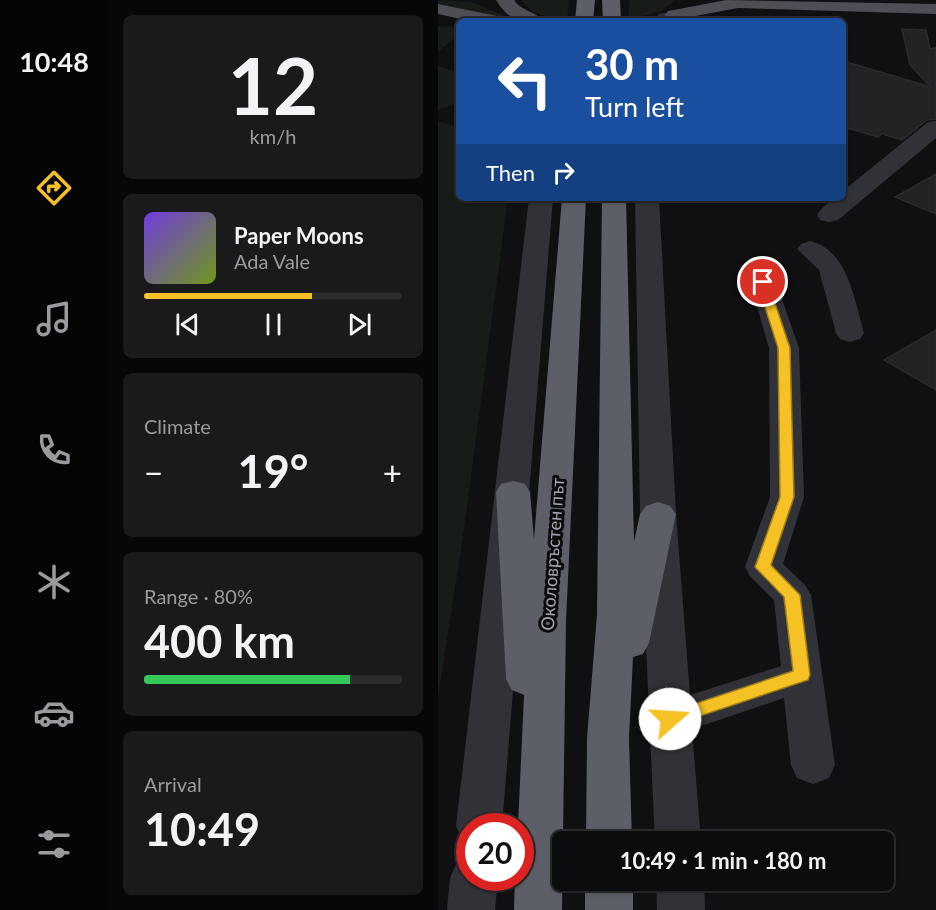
<!DOCTYPE html>
<html lang="en">
<head>
<meta charset="utf-8">
<style>
	body { margin:0; font-family:Lato,sans-serif; background:#1a1a1c; color:#f1f3f6; height:100vh; display:flex; flex-direction:column; font-size:22px; white-space:nowrap }
	* { box-sizing:border-box; margin:0 }
	p { font-size:20px; color:#9a9b9e }
	.icon { flex:none; width:33px; height:33px; fill:none; stroke:currentColor; stroke-width:2; stroke-linecap:round; stroke-linejoin:round }
	.map { position:relative; flex:1; overflow:hidden }
	.side { display:flex; flex-direction:column; gap:15px; padding:15px; background:#070708; width:330px }
	.side>* { flex:none }
	.banner { position:absolute; left:18px; top:18px; width:390px; height:183px; border-radius:9px; box-shadow:0 2px 4px #0004,0 0 0 2px #2c2c2e; background:#1a4fa0; color:#fff; overflow:hidden }
	.speed { position:absolute; left:18px; top:813px; display:flex; gap:12px; font-size:30px; font-weight:700; text-align:center }
	.speed>* { display:grid; place-content:center; width:78px; height:78px; border-radius:50%; background:#0c0c0e; box-shadow:0 2px 4px #0004,0 0 0 2px #2c2c2e; line-height:1 }
	.speed .limit { border:9px solid #d22; background:#fff; color:#111 }
	.pin { position:absolute; display:grid; place-items:center; width:51px; height:51px; color:#fff; margin:-26px; border:3px solid #fff; border-radius:50%; box-shadow:0 2px 6px #0007 }
	.me { position:absolute; width:66px; margin:-33px; rotate:71deg; stroke-linejoin:round; filter:drop-shadow(0 0 4px #0008) }
	.turn { display:flex; align-items:center; gap:21px; height:126px; padding:0 30px; font-size:27px }
	.turn .icon { width:78px; height:78px; stroke-width:2.5 }
	.turn b { display:block; font-size:42px; line-height:51px }
	.then { display:flex; align-items:center; height:57px; padding:0 30px; background:#0003; gap:12px; font-size:22px }
	.big { font-size:45px; font-weight:700; line-height:1.1 }
	.side .card { flex:1; display:flex; flex-direction:column; justify-content:center; gap:9px; min-width:0; padding:0 21px; border-radius:9px; background:#1a1a1c }
	.side .dial { align-items:center; gap:0 }
	.dial b { font-size:78px; line-height:1 }
	.song { display:flex; align-items:center; gap:18px }
	.cover { width:72px; height:72px; border-radius:9px; background:linear-gradient(135deg,hsl(260 70% 55%),hsl(80 70% 35%)) }
	.played { height:6px; border-radius:3px; background:linear-gradient(90deg,#f5c125 65%,#2c2c2e 65%) }
	.keys { display:flex; justify-content:space-around; direction:ltr }
	.heat { display:flex; justify-content:space-between; align-items:center; font-size:33px; direction:ltr }
	.charge { height:9px; border-radius:4px; background:linear-gradient(90deg,#34c759 80%,#2c2c2e 0) }
	.trip { position:absolute; left:114px; top:831px; width:342px; height:60px; border-radius:9px; background:#0c0c0e; box-shadow:0 2px 4px #0004,0 0 0 2px #2c2c2e; font-weight:700; line-height:60px; text-align:center }
	main { display:flex; flex:1; min-height:0 }
	.dock { display:flex; flex-direction:column; width:108px; justify-content:space-around; align-items:center; background:#050506; color:#9a9b9e }
	.dock .icon { width:42px; height:42px }
	.dock .on { color:#f5c125 }
	.dock b { font-size:27px; color:#f1f3f6 }
	.map>svg:first-child { display:block }
</style>
</head>
<body>
<main>
<nav class="dock">
<b>10:48</b>
<svg class="icon on" aria-label="directions" viewBox="0 0 24 24"><path d="M12 3l9 9-9 9-9-9zM9 14v-3h6M13 9l2 2-2 2"/></svg>
<svg class="icon" aria-label="music" viewBox="0 0 24 24"><path d="M9 18V5l10-2v13"/><circle cx="6" cy="18" r="3"/><circle cx="16" cy="16" r="3"/></svg>
<svg class="icon" aria-label="phone" viewBox="0 0 24 24"><path d="M5 4h4l2 5-3 2q2 4 5 5l2-3 5 2v4C11 20 4 13 5 4z"/></svg>
<svg class="icon" aria-label="climate" viewBox="0 0 24 24"><path d="M12 3v18M4 7l16 10M4 17L20 7"/></svg>
<svg class="icon" aria-label="car" viewBox="0 0 24 24"><path d="M5 17H2v-5l4-1 3-4h7l3 4 3 1v5h-3M9 17h6M6 11h13"/><circle cx="7" cy="17" r="2"/><circle cx="17" cy="17" r="2"/></svg>
<svg class="icon" aria-label="filters" viewBox="0 0 24 24"><path d="M4 7h16M4 17h16"/><circle cx="9" cy="7" r="2"/><circle cx="15" cy="17" r="2"/></svg>
</nav>
<section class="side">
<div class="card dial"><b>12</b><p>km/h</p></div>
<div class="card">
<div class="song"><i class="cover"></i><div><b>Paper Moons</b><p>Ada Vale</p></div></div>
<div class="played"></div>
<div class="keys"><svg class="icon" aria-label="previous" viewBox="0 0 24 24"><path d="M18 5L8 12l10 7zM5 5v14"/></svg><svg class="icon" aria-label="pause" viewBox="0 0 24 24"><path d="M8 5v14M16 5v14"/></svg><svg class="icon" aria-label="next" viewBox="0 0 24 24"><path d="M6 5l10 7-10 7zM19 5v14"/></svg></div>
</div>
<div class="card"><p>Climate</p>
<div class="heat"><a>−</a><b class="big">19°</b><a>+</a></div>
</div>
<div class="card"><p>Range · 80%</p><b class="big">400 km</b><div class="charge"></div></div>
<div class="card"><p>Arrival</p><b class="big">10:49</b></div>
</section>
<div class="map">
<svg width="498" height="910" viewBox="0 0 498 910">
	<rect width="100%" height="100%" fill="#101012"/>
	<g fill="#171c18">
		<polygon points="0,0 33,2 80,21 0,7"/>
		<path d="M84,0H131L129,20C113,18 91,15 84,0Z"/>
		<polygon points="192,0 237,0 223,11 190,20"/>
		<polygon points="0,26 21,27 21,34 0,52"/>
		<polygon points="0,66 21,73 21,102 0,110"/>
		<polygon points="0,121 21,128 21,198 70,198 25,536 0,697"/>
	</g>
	<g fill="#232326" stroke="#2b2a2e" stroke-width="1.5">
		<polygon points="464,29 488,30 492,49 498,48 498,119 489,120 464,140 444,134 440,137 405,127 405,61 493,87 472,65"/>
		<polygon points="498,174 498,214 457,197"/>
		<polygon points="498,330 498,390 446,360"/>
	</g>
	<g fill="none" stroke-linecap="round" stroke-linejoin="round">
		<g fill="#313237" fill-rule="evenodd">
			<polygon points="227,13 233,14 236,18 234,21 214,21 221,14"/>
			<path d="M498,121V138L400,220L391,222L382,220L379,215C385,206 394,198 405,198V191L490,122Z"/>
			<polygon points="91,198 115,198 64,826 32,826 32,843 25,841 18,826"/>
			<polygon points="197,198 221,198 238,514 252,695 343,666 336,600 312,576 307,567 332,497 331,348 312,282 315,276 325,274 335,276 338,282 361,348 366,497 345,564 367,585 373,595 397,765 391,778 375,784 359,778 353,765 346,698 254,729 263,842 217,842 202,514"/>
			<path d="M372,241C411,251 416,300 426,333L422,339L412,342L402,339L398,333L381,270L359,249L363,244Z"/>
			<polygon points="32,857 32,878 60,878 57,910 9,910 12,878 19,862"/>
			<polygon points="218,880 266,880 267,910 219,910"/>
		</g>
		<g fill="#4d4e56" fill-rule="evenodd">
			<path d="M58,0H76C83,11 97,11 105,21C80,21 72,22 58,0Z"/>
			<polygon points="288,0 498,4 498,14 300,8 236,20 230,19 227,15 230,11 236,10"/>
			<polygon points="0,4 64,17 67,21 32,21 0,14"/>
		</g>
		<g fill="#5d5f68" fill-rule="evenodd">
			<polygon points="139,0 157,0 155,21 137,21"/>
			<polygon points="164,0 182,0 183,21 165,21"/>
			<polygon points="124,198 148,198 128,621 124,910 76,910 77,878 82,878 82,826 80,826 86,695 74,690 68,679 58,492 63,484 75,481 87,484 92,492 96,539"/>
			<polygon points="164,198 188,198 196,542 202,514 208,506 220,502 232,506 238,514 211,643 205,654 195,657 191,738 194,842 148,842 149,738 159,615"/>
			<rect x="147" y="880" width="48" height="30"/>
		</g>
	</g>
	<polygon fill="#f5c125" stroke="#9f7d18" stroke-width="1.5" points="325,279 330,282 352,348 356,497 333,565 362,595 372,675 370,680 232,726 226,724 224,719 226,714 355,671 346,597 317,567 342,497 340,348 319,282"/>
	<g text-anchor="middle" dominant-baseline="central" stroke-width="6" stroke-linejoin="round" paint-order="stroke">
		<g font-size="18" fill="#a1a5b3" stroke="#0b0b0d">
			<text transform="translate(114 554) rotate(-86)">Околовръстен път</text>
		</g>
	</g>
</svg>
<div class="speed"><div class="limit">20</div></div>
<div class="pin" style="left:325px;top:282px;background:#d93025"><svg class="icon" aria-label="arrive" viewBox="0 0 24 24"><path d="M6 21V4h12l-3 4 3 4H6"/></svg></div>
<svg class="me" style="left:232px;top:719px" viewBox="-20 -20 40 40"><circle r="19" fill="#fff"/><path d="M0-13L10 11 0 6-10 11z" fill="#f5c125"/></svg>
<div class="trip">10:49 · 1 min · 180 m</div>
<div class="banner">
<div class="turn"><svg class="icon" aria-label="left" viewBox="0 0 24 24"><path d="M17 20v-9H6M10 6l-5 5 5 5"/></svg><div><b>30 m</b>Turn left</div></div>
<div class="then">Then<svg class="icon" aria-label="right" viewBox="0 0 24 24"><path d="M7 20v-9h11M14 6l5 5-5 5"/></svg></div>
</div>
</div>
</main>
</body>
</html>
